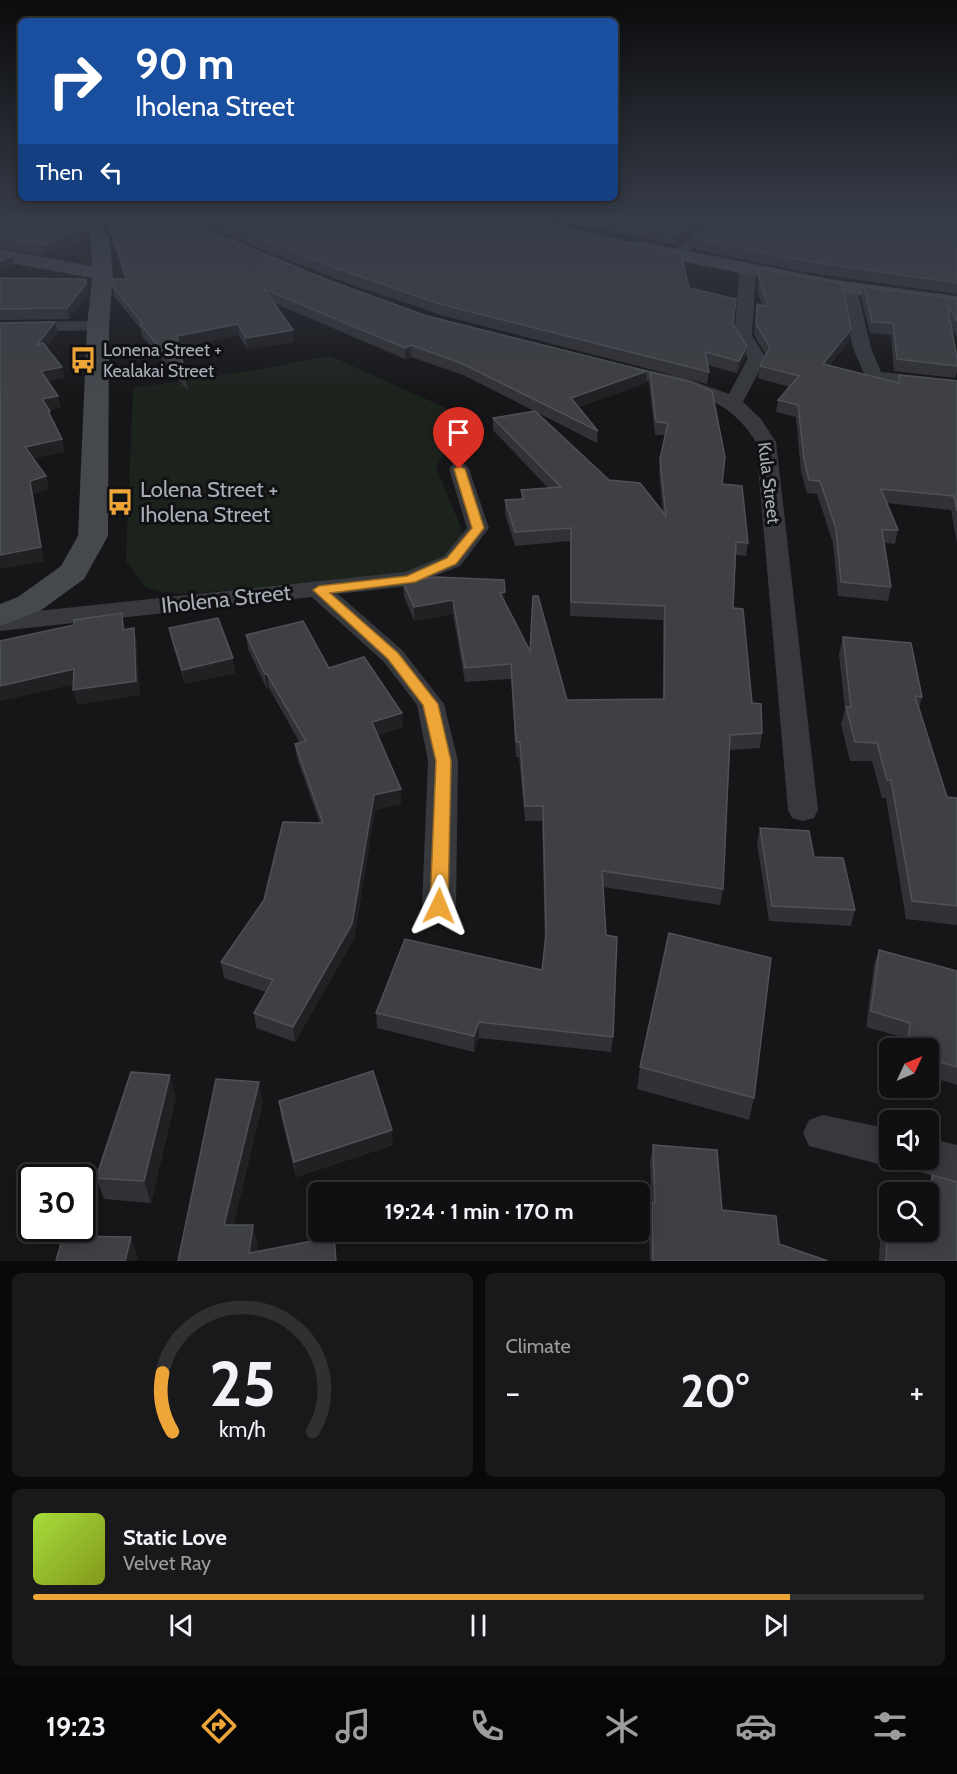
<!DOCTYPE html>
<html lang="en">
<head>
<meta charset="utf-8">
<style>
	body { margin:0; font-family:Cabin,sans-serif; background:#19191b; color:#f1f3f6; height:100vh; display:flex; flex-direction:column; font-size:22px; white-space:nowrap }
	* { box-sizing:border-box; margin:0 }
	p { font-size:20px; color:#9c9d9f }
	.icon { flex:none; width:33px; height:33px; fill:none; stroke:currentColor; stroke-width:2; stroke-linecap:round; stroke-linejoin:round }
	.map { position:relative; height:1261px; overflow:hidden }
	.panel { display:flex; flex-direction:column; gap:12px; padding:12px; background:#09090a; flex:1 }
	.panel>* { flex:none }
	.banner { position:absolute; left:18px; top:18px; width:600px; height:183px; border-radius:9px; box-shadow:0 3px 15px #0003,0 0 0 2px #303032; background:#1a4fa0; color:#fff; overflow:hidden }
	.needle { width:39px; rotate:46deg }
	.buttons { position:absolute; left:879px; top:1038px; display:grid; gap:12px }
	.buttons a { display:grid; place-items:center; width:60px; height:60px; border-radius:9px; background:#101012; box-shadow:0 3px 15px #0003,0 0 0 2px #303032; font-size:30px }
	.speed { position:absolute; left:18px; top:1164px; display:flex; gap:12px; font-size:30px; font-weight:700; text-align:center }
	.speed>* { display:grid; place-content:center; width:78px; height:78px; border-radius:50%; background:#101012; box-shadow:0 3px 15px #0003,0 0 0 2px #303032; line-height:1 }
	.speed .limit { border:3px solid #111; border-radius:9px; background:#fff; color:#111 }
	.pin { position:absolute; display:grid; place-items:center; width:51px; height:51px; color:#fff; margin:-62px -26px; border-radius:50% 50% 50% 0; rotate:-45deg; box-shadow:0 0 6px #0007 }
	.pin .icon { rotate:45deg }
	.me { position:absolute; width:66px; margin:-33px; rotate:2deg; stroke-linejoin:round; filter:drop-shadow(0 0 4px #0008) }
	.turn { display:flex; align-items:center; gap:21px; height:126px; padding:0 18px; font-size:27px }
	.turn .icon { width:78px; height:78px; stroke-width:2.5 }
	.turn b { display:block; font-size:42px; line-height:51px }
	.then { display:flex; align-items:center; height:57px; padding:0 18px; background:#0003; gap:12px; font-size:22px }
	.big { font-size:45px; font-weight:800; line-height:1.1 }
	.panel .tile { flex:1; display:flex; flex-direction:column; justify-content:center; gap:9px; min-width:0; padding:0 21px; border-radius:9px; background:#19191b }
	.panel .dial { align-items:center; gap:0 }
	.dial svg { height:156px; overflow:visible; fill:none; stroke:#303032; stroke-width:7; stroke-linecap:round; text-anchor:middle }
	.dial text { fill:#f1f3f6; stroke:none }
	.song { display:flex; align-items:center; gap:18px }
	.cover { width:72px; height:72px; border-radius:9px; background:linear-gradient(135deg,hsl(80 70% 55%),hsl(70 70% 35%)) }
	.played { height:6px; border-radius:3px; background:linear-gradient(90deg,#eea538 85%,#303032 85%) }
	.keys { display:flex; justify-content:space-around; direction:ltr }
	.heat { display:flex; justify-content:space-between; align-items:center; font-size:33px; direction:ltr }
	.panel .tiles { flex:1; display:grid; gap:12px; grid-template-columns:1fr 1fr }
	.tile:last-child { grid-column:span 2 }
	.trip { position:absolute; left:308px; top:1182px; width:342px; height:60px; border-radius:9px; background:#101012; box-shadow:0 3px 15px #0003,0 0 0 2px #303032; font-weight:800; line-height:60px; text-align:center }
	.tab-bar { display:flex; height:96px; justify-content:space-around; align-items:center; background:#060607; color:#9c9d9f }
	.tab-bar .icon { width:42px; height:42px }
	.tab-bar .current { color:#eea538 }
	.tab-bar b { font-size:27px; color:#f1f3f6 }
	.map>svg:first-child { display:block }
</style>
</head>
<body>
<div class="map">
<svg width="957" height="1261" viewBox="0 0 957 1261">
	<rect width="100%" height="100%" fill="#161618"/>
	<polygon fill="#1c231d" points="330,356 466,417 436,467 465,538 425,571 187,594 163,592 145,587 126,561 133,388 255,370"/>
	<g fill="none" stroke-linecap="round" stroke-linejoin="round">
		<g fill="#37393d" fill-rule="evenodd">
			<polygon points="709,219 725,219 682,258 672,258 669,255 672,252"/>
			<path d="M748,265L756,270L752,336L766,358L743,402L761,419L776,442L818,810L814,818L803,821L792,818L788,810L756,442C724,387 662,386 607,372L604,368L607,364L613,363L685,378L729,394L748,358L734,336L740,270Z"/>
			<polygon points="849,284 857,289 871,348 881,372 957,380 957,392 867,381 853,348 841,289"/>
			<polygon points="98,321 104,322 107,326 104,330 0,332 0,322"/>
			<polygon points="459,463 466,465 469,469 489,528 460,566 410,586 338,594 402,650 444,704 458,761 456,906 451,915 439,919 427,915 422,906 428,761 417,705 384,662 312,597 0,631 0,615 405,572 444,556 467,528 449,469 452,465"/>
			<polygon points="823,1115 890,1129 890,1160 905,1160 904,1161 890,1167 809,1146 803,1133 809,1120"/>
			<polygon points="928,1138 957,1145 957,1183 914,1170 909,1160 928,1160"/>
		</g>
		<g fill="#45484d" fill-rule="evenodd">
			<polygon points="82,219 100,219 109,239 113,274 109,326 108,536 84,579 40,611 0,626 0,604 18,597 61,566 78,536 87,326 92,278 0,261 0,249 92,266 91,239"/>
			<polygon points="637,241 836,280 957,296 957,308 836,292 630,251 627,247 630,243"/>
		</g>
	</g>
	<g fill="#323236">
		<polygon points="0,219 88,238 44,255 0,248"/>
		<polygon points="103,219 181,219 325,279 427,316 646,383 579,407 598,431 597,443 536,412 609,480 663,512 659,472 660,459 665,435 655,435 649,384 650,372 722,484 748,543 746,556 736,555 733,608 752,703 762,733 760,748 730,750 723,889 720,905 603,887 613,1037 611,1052 479,1038 474,1052 377,1028 376,1013 542,970 545,944 542,821 525,821 519,757 516,757 511,679 465,682 453,614 414,621 404,596 403,582 505,592 505,602 530,651 567,700 663,699 663,620 570,616 570,541 515,546 505,514 505,500 521,499 521,490 548,488 493,430 493,418 534,411 463,375 411,357 405,359 274,303 294,342 247,349 239,335 180,348 188,391 142,336 141,330 114,296 112,285 125,279 109,229"/>
		<polygon points="187,219 524,219 689,288 733,324 745,358 737,373 707,365 709,372 707,384 441,315 339,280"/>
		<polygon points="551,219 705,219 676,245"/>
		<polygon points="957,219 957,294 798,271 695,249 696,239"/>
		<polygon points="759,269 849,341 829,365 897,382 899,375 957,381 957,544 951,510 887,503 898,530 895,544 885,543 891,587 888,601 838,596 833,543 817,494 807,493 801,472 796,417 776,412 778,400 790,387 758,378 760,366 766,355 754,335 757,304 762,305 757,290"/>
		<polygon points="0,278 86,279 89,290 88,295 69,319 0,320"/>
		<polygon points="864,287 957,299 957,337 951,327 957,358 957,372 955,378 894,371 891,335 870,333 861,298"/>
		<polygon points="169,628 235,673 185,684 172,642"/>
		<polygon points="246,635 329,668 403,727 378,735 401,789 401,804 375,810 354,939 295,1042 256,1028 254,1013 266,992 224,978 221,962 320,823 297,758 295,744 300,743 269,688 267,689 248,649"/>
		<polygon points="843,637 922,697 919,708 947,797 957,798 957,925 906,919 886,798 882,798 872,761 850,761 841,724 845,710 839,654"/>
		<polygon points="760,828 814,857 855,910 851,926 769,921 757,843"/>
		<polygon points="879,950 957,971 957,1085 928,1076 928,1048 904,1048 905,1038 866,1027 874,965"/>
		<polygon points="640,1067 754,1098 749,1120 637,1089"/>
		<polygon points="176,1097 151,1203 104,1199 96,1178"/>
		<polygon points="279,1101 393,1145 296,1177 281,1116"/>
		<polygon points="653,1145 722,1210 779,1244 828,1261 650,1261 649,1221 652,1204 650,1163"/>
		<polygon points="932,1175 957,1261 879,1261 882,1202 889,1183 928,1232 928,1192 924,1192"/>
	</g>
	<g fill="#212124">
		<polygon points="695,219 705,219 676,245 677,235"/>
		<polygon points="86,228 88,238 44,255 42,245"/>
		<polygon points="13,256 15,266 0,272 0,261"/>
		<polygon points="86,279 89,290 88,295 69,319 67,308"/>
		<polygon points="55,322 58,333 40,356 37,345"/>
		<polygon points="238,324 239,335 179,348 177,336"/>
		<polygon points="851,329 849,341 821,376 823,364"/>
		<polygon points="293,330 294,342 247,349 246,338"/>
		<polygon points="411,345 411,357 405,359 405,348"/>
		<polygon points="747,346 745,358 737,373 739,361"/>
		<polygon points="62,367 65,378 43,383 41,371"/>
		<polygon points="647,371 646,383 571,410 571,398"/>
		<polygon points="58,396 61,408 45,411 42,399"/>
		<polygon points="62,439 65,452 28,460 25,447"/>
		<polygon points="46,476 49,489 33,494 44,561 0,569 0,555 30,481"/>
		<polygon points="505,592 505,606 500,593"/>
		<polygon points="453,600 453,614 414,621 414,607"/>
		<polygon points="122,613 125,627 126,644 123,630"/>
		<polygon points="134,628 137,642 140,695 77,705 73,690"/>
		<polygon points="233,658 235,673 185,684 182,670"/>
		<polygon points="74,669 77,684 0,701 0,686"/>
		<polygon points="265,674 267,674 269,688 267,689"/>
		<polygon points="402,713 403,727 373,737 372,722"/>
		<polygon points="401,789 401,804 375,810 354,939 295,1042 293,1027 374,795"/>
		<polygon points="479,1022 479,1038 474,1052 474,1036"/>
		<polygon points="170,1075 176,1097 151,1203 144,1181"/>
		<polygon points="259,1082 263,1103 229,1245 224,1225"/>
		<polygon points="392,1130 393,1145 296,1177 294,1162"/>
		<polygon points="253,1225 258,1246 255,1261 249,1253"/>
		<polygon points="131,1237 138,1258 137,1261 125,1261"/>
	</g>
	<g fill="#3f4044" stroke="#4f5156" stroke-width="1.5">
		<polygon points="0,219 83,219 86,228 42,245 0,238"/>
		<polygon points="107,219 181,219 325,279 427,316 647,371 571,398 598,431 463,364 411,345 405,348 264,289 293,330 246,338 238,324 177,336 186,379 140,324 143,324 112,285 112,279 127,279"/>
		<polygon points="211,219 524,219 681,254 689,288 736,299 733,324 747,346 739,361 705,352 709,372 440,304 338,269"/>
		<polygon points="599,219 695,219 677,235"/>
		<polygon points="718,219 957,219 957,283 800,260 696,239"/>
		<polygon points="0,253 13,256 0,261"/>
		<polygon points="759,269 842,284 851,329 823,364 899,383 899,375 957,381 957,511 954,496 881,489 898,530 882,530 891,587 841,582 836,529 820,481 809,480 804,459 798,405 778,400 799,376 760,366 770,347 756,324 757,304 768,307 759,279"/>
		<polygon points="0,278 86,279 86,284 67,308 0,309"/>
		<polygon points="864,287 957,299 957,321 947,304 957,358 957,366 897,359 893,323 872,322"/>
		<polygon points="55,322 37,345 43,343 62,367 41,371 58,396 42,399 50,411 48,411 62,439 25,447 46,476 30,481 41,547 0,555 0,323"/>
		<polygon points="650,372 691,382 712,391 725,457 722,484 742,486 748,543 736,542 733,608 743,609 752,703 761,704 762,733 730,735 723,889 602,871 606,935 617,937 613,1037 479,1022 474,1036 376,1013 405,939 542,970 546,934 543,806 525,806 520,742 516,742 511,664 465,668 453,600 414,607 403,582 436,577 504,580 505,592 500,593 530,651 533,596 538,596 567,700 664,699 665,606 571,602 571,528 515,532 505,500 524,499 521,490 561,487 493,418 535,411 609,480 640,483 666,516 660,459 668,423 656,422"/>
		<polygon points="122,613 123,630 134,628 136,681 73,690 74,669 0,686 0,641 74,625 74,620"/>
		<polygon points="218,618 233,658 182,670 169,628"/>
		<polygon points="303,621 329,668 364,657 402,713 372,722 401,789 374,795 352,924 293,1027 254,1013 273,980 221,962 264,900 283,822 323,823 295,744 306,741 267,674 265,674 246,635"/>
		<polygon points="843,637 911,643 922,697 915,696 947,797 957,798 957,906 912,901 891,780 887,780 877,743 855,742 846,707 851,707"/>
		<polygon points="760,828 809,831 814,857 843,858 855,910 772,906"/>
		<polygon points="669,933 771,958 754,1098 640,1067"/>
		<polygon points="879,950 957,971 957,1067 928,1059 928,1048 907,1048 910,1023 871,1011"/>
		<polygon points="373,1071 392,1130 294,1162 279,1101"/>
		<polygon points="131,1072 170,1075 144,1181 96,1178"/>
		<polygon points="216,1079 259,1082 224,1225 253,1225 249,1253 334,1237 336,1261 178,1261"/>
		<polygon points="653,1145 717,1150 722,1210 776,1216 779,1244 828,1261 653,1261 652,1203 655,1203"/>
		<polygon points="932,1175 957,1182 957,1261 886,1261 889,1183 923,1192 890,1192 890,1232 928,1232 928,1194 932,1195"/>
		<polygon points="63,1236 131,1237 125,1261 56,1261"/>
	</g>
	<linearGradient id="sky" x2="0" y2="1"><stop stop-color="#0c0c0d"/><stop offset="0.55" stop-color="#363c48"/><stop offset="1" stop-color="#363c48" stop-opacity="0"/></linearGradient>
	<rect width="957" height="396" fill="url(#sky)"/>
	<polygon fill="#eea538" stroke="#9b6b24" stroke-width="1.5" points="459,466 465,469 484,528 456,564 415,582 330,593 398,653 438,704 451,761 448,906 445,911 439,913 432,911 430,906 436,761 423,705 388,659 313,590 319,586 407,576 447,558 472,528 454,469"/>
	<defs>
		<symbol id="bus-bare" viewBox="-9 -9 18 18"><path d="M-5-6H5V4H4V6H2V4H-2V6H-4V4H-5ZM-3.5-4V0h7V-4ZM-3.5 1.2v1.5H-2V1.2ZM2 1.2v1.5H3.5V1.2Z" fill="#eea538" stroke="#111113" stroke-width="2.5" paint-order="stroke"/></symbol>
	</defs>
	<g fill-rule="evenodd">
		<use href="#bus-bare" x="64" y="341" width="38" height="38"/>
		<use href="#bus-bare" x="101" y="483" width="38" height="38"/>
	</g>
	<g text-anchor="middle" dominant-baseline="central" stroke-width="6" stroke-linejoin="round" paint-order="stroke">
		<g font-size="18" fill="#a8aeb8" stroke="#111113" text-anchor="start">
			<text x="103" y="350">Lonena Street +<tspan x="103" dy="21">Kealakai Street</tspan></text>
		</g>
		<g font-size="18" fill="#a8aeb8" stroke="#111113">
			<text transform="translate(769 483) rotate(83)">Kula Street</text>
		</g>
		<g font-size="22" fill="#a8aeb8" stroke="#111113" text-anchor="start">
			<text x="140" y="489">Lolena Street +<tspan x="140" dy="25">Iholena Street</tspan></text>
		</g>
		<g font-size="22" fill="#a8aeb8" stroke="#111113">
			<text transform="translate(226 599) rotate(-6)">Iholena Street</text>
		</g>
	</g>
</svg>
<div class="buttons">
<a><svg class="needle" viewBox="-14 -14 28 28"><path d="M0-13l5 13h-10z" fill="#e53935"/><path d="M0 13l5-13h-10z" fill="#9c9d9f"/></svg></a>
<a><svg class="icon" aria-label="sound" viewBox="0 0 24 24"><path d="M4 9h4l5-4v14l-5-4H4zM17 9q2 3 0 6"/></svg></a>
<a><svg class="icon" aria-label="search" viewBox="0 0 24 24"><circle cx="10" cy="10" r="6"/><path d="M15 15l6 6"/></svg></a>
</div>
<div class="speed"><div class="limit">30</div></div>
<div class="pin" style="left:459px;top:469px;background:#d93025"><svg class="icon" aria-label="arrive" viewBox="0 0 24 24"><path d="M6 21V4h12l-3 4 3 4H6"/></svg></div>
<svg class="me" style="left:439px;top:906px" viewBox="-20 -20 40 40"><path d="M0-17L14 15 0 8-14 15z" fill="#eea538" stroke="#fff" stroke-width="4"/></svg>
<div class="trip">19:24 · 1 min · 170 m</div>
<div class="banner">
<div class="turn"><svg class="icon" aria-label="right" viewBox="0 0 24 24"><path d="M7 20v-9h11M14 6l5 5-5 5"/></svg><div><b>90 m</b>Iholena Street</div></div>
<div class="then">Then<svg class="icon" aria-label="left" viewBox="0 0 24 24"><path d="M17 20v-9H6M10 6l-5 5 5 5"/></svg></div>
</div>
</div>
<section class="panel">
<div class="tiles">
<div class="tile dial"><svg viewBox="0 0 100 80">
<path d="M14 69A42 42 0 1 1 86 69"/>
<path d="M14 69A42 42 0 0 1 9 39" stroke="#eea538"/>
<text x="50" y="56" font-size="32" font-weight="700">25</text>
<text x="50" y="72" font-size="11">km/h</text>
</svg></div>
<div class="tile"><p>Climate</p>
<div class="heat"><a>−</a><b class="big">20°</b><a>+</a></div>
</div>
<div class="tile">
<div class="song"><i class="cover"></i><div><b>Static Love</b><p>Velvet Ray</p></div></div>
<div class="played"></div>
<div class="keys"><svg class="icon" aria-label="previous" viewBox="0 0 24 24"><path d="M18 5L8 12l10 7zM5 5v14"/></svg><svg class="icon" aria-label="pause" viewBox="0 0 24 24"><path d="M8 5v14M16 5v14"/></svg><svg class="icon" aria-label="next" viewBox="0 0 24 24"><path d="M6 5l10 7-10 7zM19 5v14"/></svg></div>
</div>
</div>
</section>
<nav class="tab-bar">
<b>19:23</b>
<svg class="icon current" aria-label="directions" viewBox="0 0 24 24"><path d="M12 3l9 9-9 9-9-9zM9 14v-3h6M13 9l2 2-2 2"/></svg>
<svg class="icon" aria-label="music" viewBox="0 0 24 24"><path d="M9 18V5l10-2v13"/><circle cx="6" cy="18" r="3"/><circle cx="16" cy="16" r="3"/></svg>
<svg class="icon" aria-label="phone" viewBox="0 0 24 24"><path d="M5 4h4l2 5-3 2q2 4 5 5l2-3 5 2v4C11 20 4 13 5 4z"/></svg>
<svg class="icon" aria-label="climate" viewBox="0 0 24 24"><path d="M12 3v18M4 7l16 10M4 17L20 7"/></svg>
<svg class="icon" aria-label="car" viewBox="0 0 24 24"><path d="M5 17H2v-5l4-1 3-4h7l3 4 3 1v5h-3M9 17h6M6 11h13"/><circle cx="7" cy="17" r="2"/><circle cx="17" cy="17" r="2"/></svg>
<svg class="icon" aria-label="filters" viewBox="0 0 24 24"><path d="M4 7h16M4 17h16"/><circle cx="9" cy="7" r="2"/><circle cx="15" cy="17" r="2"/></svg>
</nav>
</body>
</html>
